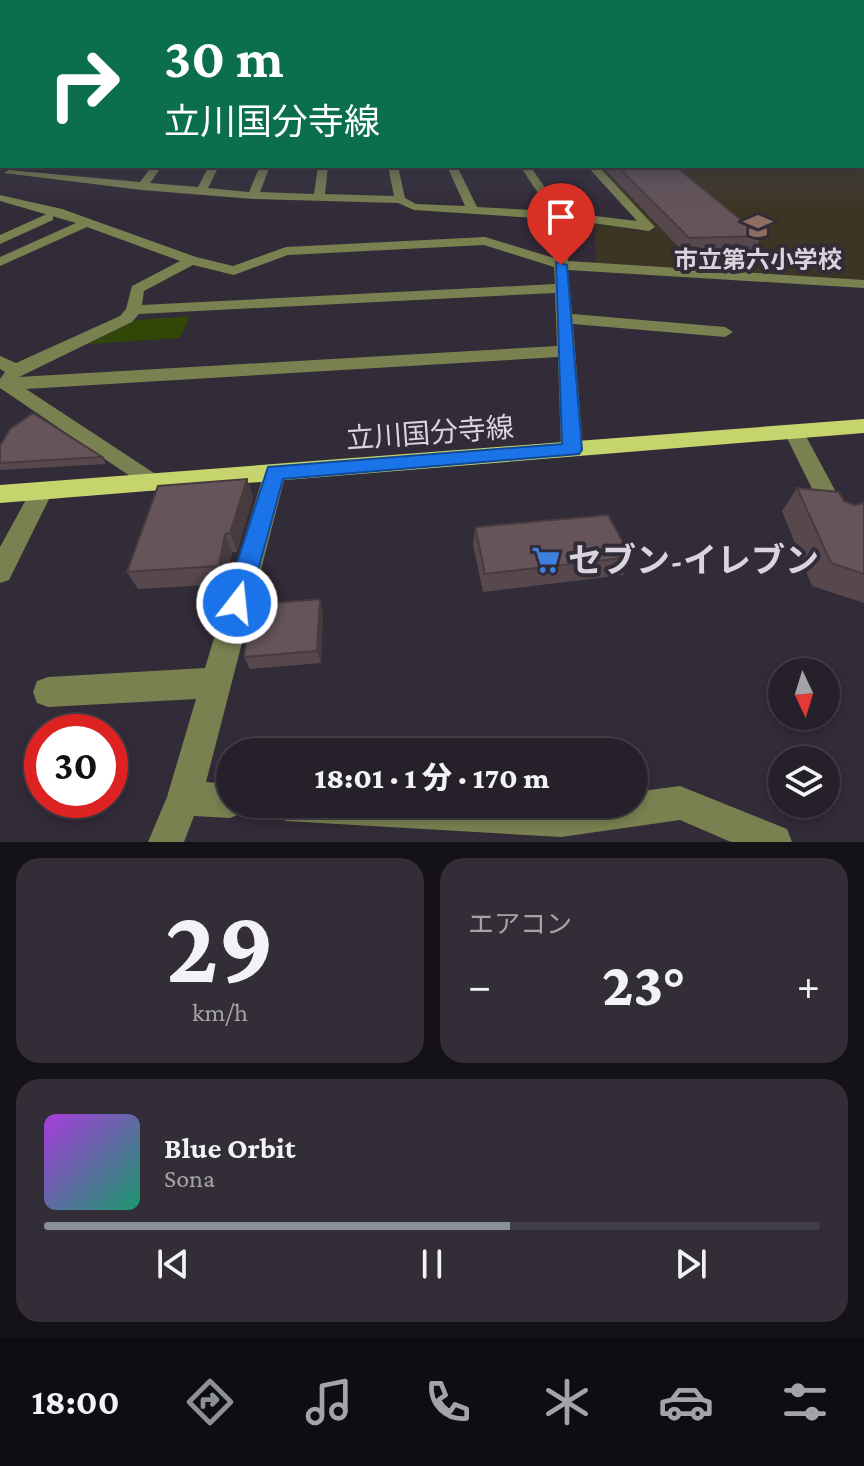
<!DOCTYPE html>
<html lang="ja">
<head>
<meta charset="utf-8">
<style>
	body { margin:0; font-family:"Crimson Pro","Noto Sans JP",serif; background:#322d36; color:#f1f3f6; height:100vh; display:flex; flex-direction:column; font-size:30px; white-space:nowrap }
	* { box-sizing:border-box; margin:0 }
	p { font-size:26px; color:#a4a3a8 }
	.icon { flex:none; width:44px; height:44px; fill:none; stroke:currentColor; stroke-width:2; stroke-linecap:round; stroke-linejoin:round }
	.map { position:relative; height:842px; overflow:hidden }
	.drawer { display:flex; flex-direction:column; gap:16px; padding:16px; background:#151217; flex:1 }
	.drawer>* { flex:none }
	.banner { position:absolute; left:0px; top:0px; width:864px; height:168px; box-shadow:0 4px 12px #0003,0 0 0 2px #423e47; background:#0b6e4f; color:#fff; overflow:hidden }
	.needle { width:52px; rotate:176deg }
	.buttons { position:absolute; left:768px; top:658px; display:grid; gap:16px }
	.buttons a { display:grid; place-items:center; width:72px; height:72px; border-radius:50%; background:#26202a; box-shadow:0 4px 12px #0003,0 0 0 2px #423e47; font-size:40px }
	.speed { position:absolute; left:24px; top:714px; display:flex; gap:16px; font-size:40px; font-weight:700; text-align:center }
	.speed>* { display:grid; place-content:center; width:104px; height:104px; border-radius:50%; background:#26202a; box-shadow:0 4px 12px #0003,0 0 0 2px #423e47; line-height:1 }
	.speed .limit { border:12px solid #d22; background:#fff; color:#111 }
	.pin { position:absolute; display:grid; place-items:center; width:68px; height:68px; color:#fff; margin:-82px -34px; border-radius:50% 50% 50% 0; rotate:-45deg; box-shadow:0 0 8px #0007 }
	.pin .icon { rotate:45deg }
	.me { position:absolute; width:88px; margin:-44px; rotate:16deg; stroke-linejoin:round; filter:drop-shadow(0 0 6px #0008) }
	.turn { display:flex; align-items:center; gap:28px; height:168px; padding:0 32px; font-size:36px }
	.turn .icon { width:104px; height:104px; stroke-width:2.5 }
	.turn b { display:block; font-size:56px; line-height:68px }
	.big { font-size:60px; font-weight:800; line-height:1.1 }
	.drawer .widget { flex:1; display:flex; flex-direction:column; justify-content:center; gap:12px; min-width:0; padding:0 28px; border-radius:24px; background:#322d36 }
	.drawer .dial { align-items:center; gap:0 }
	.dial b { font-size:104px; line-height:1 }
	.song { display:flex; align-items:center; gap:24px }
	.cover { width:96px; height:96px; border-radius:12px; background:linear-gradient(135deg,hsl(280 70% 55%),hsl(160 70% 35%)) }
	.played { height:8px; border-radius:4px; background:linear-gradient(90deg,#8c9099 60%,#423e47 60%) }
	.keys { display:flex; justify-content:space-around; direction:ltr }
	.heat { display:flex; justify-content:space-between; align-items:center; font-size:44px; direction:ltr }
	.drawer .tiles { flex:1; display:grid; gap:16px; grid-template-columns:1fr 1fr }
	.widget:last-child { grid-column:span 2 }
	.trip { position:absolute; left:216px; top:738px; width:432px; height:80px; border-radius:40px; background:#26202a; box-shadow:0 4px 12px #0003,0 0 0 2px #423e47; font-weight:800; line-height:80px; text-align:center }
	.tab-bar { display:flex; height:128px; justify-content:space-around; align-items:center; background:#0f0d11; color:#a4a3a8 }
	.tab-bar .icon { width:56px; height:56px }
	.tab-bar .selected { color:#8c9099 }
	.tab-bar b { font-size:36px; color:#f1f3f6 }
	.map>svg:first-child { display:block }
</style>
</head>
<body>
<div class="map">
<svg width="864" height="842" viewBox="0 0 864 842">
	<rect width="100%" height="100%" fill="#322b38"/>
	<polygon fill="#3d3524" points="597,166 857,166 864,171 864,281 596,263 594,221 635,231 656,230"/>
	<polygon fill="#304707" points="190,316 180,338 88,344 137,320"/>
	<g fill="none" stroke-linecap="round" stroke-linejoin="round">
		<g fill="#7a8151" fill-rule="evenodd">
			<rect x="0" y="95" width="2" height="4"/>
			<rect x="0" y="121" width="2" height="6"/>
			<polygon points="862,152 864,153 864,160 862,159"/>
			<rect x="0" y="157" width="2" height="6"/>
			<path d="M152,166H162L150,183L198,187L209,166H219L208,188L249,192L260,166H270L260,192L314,194L318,166H328L325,194L394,196L388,166H398L405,198L416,204L465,206L447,166H457L477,207L550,211L520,166H530L562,212L637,221L587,166H598L655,227L649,231L564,219L568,261L864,280V288L568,270L572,314L725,327L733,332L725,337L573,324L583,450L579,455H565L561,450L558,357L26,389L160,477L163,483L160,489L152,491L0,388V379L5,372L0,369V356L16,363L120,316L126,309L132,286L180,261L87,227L0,266V257L76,223L0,201V195L62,209L196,257L233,266L286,247L485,237L554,258L552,219L414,210L398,203L253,199L142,190L4,173L9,170L140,182ZM484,245L554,267L555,284L142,305L144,291L193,265L234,275L288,255ZM555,293L557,346L19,377L132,322L139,314Z"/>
			<polygon points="49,213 53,214 53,220 0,244 0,235"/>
			<polygon points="794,425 801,427 844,507 848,514 844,521 836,523 828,521 784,432"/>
			<polygon points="275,465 283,467 286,473 206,782 230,784 230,804 246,804 242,813 230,818 194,816 184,842 148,842 167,797 196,699 48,707 37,703 33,692 37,681 48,677 205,668 264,473 267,467"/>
			<polygon points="42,482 50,485 53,491 9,580 0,583 0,547 34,485"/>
			<polygon points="680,786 787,829 792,842 731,842 680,820 561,837 286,821 274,816 269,804 634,804 634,792"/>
		</g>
		<polygon fill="#c5d46d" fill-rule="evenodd" points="864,419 864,433 0,503 0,485"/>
	</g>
	<g fill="#57484d">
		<polygon points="602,166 675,166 761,236 755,251 684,253"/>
		<polygon points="0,446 102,457 106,464 0,470"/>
		<polygon points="247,479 253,497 237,552 232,552 226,584 138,589 127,572"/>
		<polygon points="797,488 854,505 864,502 864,603 812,586 782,511"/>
		<polygon points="475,527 631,557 623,575 483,592 473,545"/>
		<polygon points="323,611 321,663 250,669 244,657"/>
	</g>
	<g fill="#473b3e">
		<polygon points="247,479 253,497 237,552 230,533"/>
		<polygon points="225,534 232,552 226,584 219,566"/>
		<polygon points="320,599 323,611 321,663 317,651"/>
	</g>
	<g fill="#655459" stroke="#473b3e" stroke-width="2">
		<polygon points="617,166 675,166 761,236 689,238"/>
		<polygon points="33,413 102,457 0,463 0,446 10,429"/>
		<polygon points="247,479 230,533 225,534 219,566 127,572 158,486"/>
		<polygon points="797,488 839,492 844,501 854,505 864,503 864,574 831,563"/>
		<polygon points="608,515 631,557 485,574 475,527"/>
		<polygon points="320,599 317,651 244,657 252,605"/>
	</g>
	<linearGradient id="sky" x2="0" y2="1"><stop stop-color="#1c181f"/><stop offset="0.44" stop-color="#494a5e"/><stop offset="1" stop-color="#494a5e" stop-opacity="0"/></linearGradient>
	<rect width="864" height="210" fill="url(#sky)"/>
	<polygon fill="#1a73e8" stroke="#114b97" stroke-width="2" points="556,262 567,265 582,450 579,454 283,479 249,603 246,611 237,614 228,611 224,603 268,467 562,444"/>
	<defs>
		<symbol id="school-bare" viewBox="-9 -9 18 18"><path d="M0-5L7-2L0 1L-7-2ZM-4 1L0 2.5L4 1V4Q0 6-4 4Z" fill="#8d6e63" stroke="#322b38" stroke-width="2.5" paint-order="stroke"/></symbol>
		<symbol id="supermarket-bare" viewBox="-9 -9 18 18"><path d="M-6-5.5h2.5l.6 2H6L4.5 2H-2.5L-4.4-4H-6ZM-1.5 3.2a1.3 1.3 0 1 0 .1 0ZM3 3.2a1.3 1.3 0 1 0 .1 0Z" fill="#3f7fe0" stroke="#322b38" stroke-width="2.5" paint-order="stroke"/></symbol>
	</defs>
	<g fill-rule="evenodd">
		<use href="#school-bare" x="738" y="206" width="40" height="40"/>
		<use href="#supermarket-bare" x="526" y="540" width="40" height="40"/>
	</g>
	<g text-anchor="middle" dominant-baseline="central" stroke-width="8" stroke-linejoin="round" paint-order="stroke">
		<g font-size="24" font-weight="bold" fill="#d9d4dd" stroke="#322b38">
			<text x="758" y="259">市立第六小学校</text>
		</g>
		<g font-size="28" fill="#d9d4dd" stroke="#322b38">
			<text transform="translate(430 433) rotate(-4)">立川国分寺線</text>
		</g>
		<g font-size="34" font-weight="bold" fill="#d9d4dd" stroke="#322b38" text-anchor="start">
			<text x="568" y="560">セブン-イレブン</text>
		</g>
	</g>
</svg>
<div class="buttons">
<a><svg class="needle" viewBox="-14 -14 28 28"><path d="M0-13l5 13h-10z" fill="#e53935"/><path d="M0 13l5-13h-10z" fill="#a4a3a8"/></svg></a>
<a><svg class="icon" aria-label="layers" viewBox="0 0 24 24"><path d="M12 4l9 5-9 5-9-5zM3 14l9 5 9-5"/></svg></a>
</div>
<div class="speed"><div class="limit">30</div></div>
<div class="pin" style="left:561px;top:265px;background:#d93025"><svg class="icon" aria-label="arrive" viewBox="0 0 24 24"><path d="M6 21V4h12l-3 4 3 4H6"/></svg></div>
<svg class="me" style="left:237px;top:603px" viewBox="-20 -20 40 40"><circle r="17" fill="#1a73e8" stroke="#fff" stroke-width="3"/><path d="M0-11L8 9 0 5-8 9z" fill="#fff"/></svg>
<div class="trip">18:01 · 1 分 · 170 m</div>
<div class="banner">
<div class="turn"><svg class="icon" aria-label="right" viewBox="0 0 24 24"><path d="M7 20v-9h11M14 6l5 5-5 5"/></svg><div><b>30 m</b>立川国分寺線</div></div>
</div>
</div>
<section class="drawer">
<div class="tiles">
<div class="widget dial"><b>29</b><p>km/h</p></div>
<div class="widget"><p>エアコン</p>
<div class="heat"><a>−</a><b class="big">23°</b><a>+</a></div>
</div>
<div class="widget">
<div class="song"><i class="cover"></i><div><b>Blue Orbit</b><p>Sona</p></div></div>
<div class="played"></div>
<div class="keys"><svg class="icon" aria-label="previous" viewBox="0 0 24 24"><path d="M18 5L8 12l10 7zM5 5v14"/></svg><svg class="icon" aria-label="pause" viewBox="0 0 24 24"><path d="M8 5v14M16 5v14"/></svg><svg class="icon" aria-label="next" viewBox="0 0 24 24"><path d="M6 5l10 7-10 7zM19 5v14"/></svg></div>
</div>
</div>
</section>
<nav class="tab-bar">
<b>18:00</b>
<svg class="icon selected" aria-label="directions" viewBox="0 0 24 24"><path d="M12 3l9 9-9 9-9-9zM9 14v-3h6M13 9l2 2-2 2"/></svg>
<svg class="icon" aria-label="music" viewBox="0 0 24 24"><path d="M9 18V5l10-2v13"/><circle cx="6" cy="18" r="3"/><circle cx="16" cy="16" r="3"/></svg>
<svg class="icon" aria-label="phone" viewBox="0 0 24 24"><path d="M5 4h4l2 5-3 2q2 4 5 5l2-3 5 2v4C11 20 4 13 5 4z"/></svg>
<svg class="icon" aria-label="climate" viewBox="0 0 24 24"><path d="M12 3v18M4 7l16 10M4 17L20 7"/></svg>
<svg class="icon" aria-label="car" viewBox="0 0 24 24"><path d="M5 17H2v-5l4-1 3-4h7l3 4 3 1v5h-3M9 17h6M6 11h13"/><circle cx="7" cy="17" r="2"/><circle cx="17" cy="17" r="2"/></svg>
<svg class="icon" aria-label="filters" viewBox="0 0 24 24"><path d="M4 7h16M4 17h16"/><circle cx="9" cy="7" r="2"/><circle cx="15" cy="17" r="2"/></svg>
</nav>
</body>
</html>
